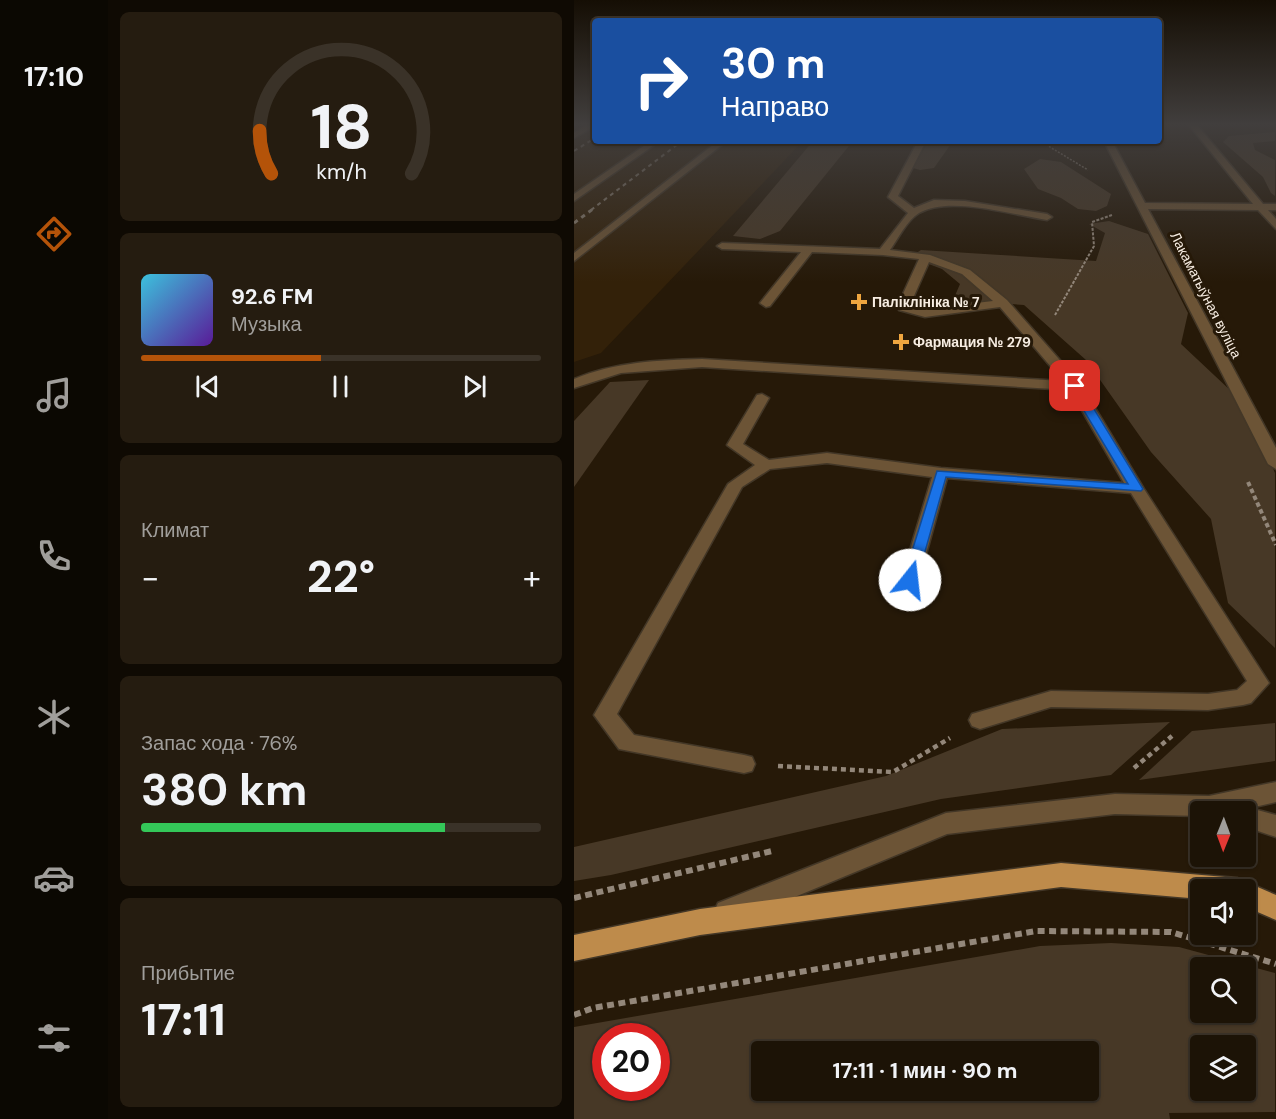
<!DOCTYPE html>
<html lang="ru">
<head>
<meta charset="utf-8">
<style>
	body { margin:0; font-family:"DM Sans",sans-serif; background:#251c10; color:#f1f3f6; height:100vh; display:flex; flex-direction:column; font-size:22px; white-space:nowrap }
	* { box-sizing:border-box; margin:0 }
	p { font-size:20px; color:#a09e9b }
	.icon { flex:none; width:33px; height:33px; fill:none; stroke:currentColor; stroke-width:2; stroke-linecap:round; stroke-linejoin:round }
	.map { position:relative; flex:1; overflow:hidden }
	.panel { display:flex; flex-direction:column; gap:12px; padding:12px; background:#0f0a03; width:466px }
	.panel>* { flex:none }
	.banner { position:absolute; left:18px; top:18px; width:570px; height:126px; border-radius:6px; box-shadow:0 2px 4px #0004,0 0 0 2px #3a3228; background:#1a4fa0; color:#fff; overflow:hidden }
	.needle { width:39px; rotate:181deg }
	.controls { position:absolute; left:616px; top:801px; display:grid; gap:12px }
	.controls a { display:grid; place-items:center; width:66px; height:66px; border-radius:6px; background:#1c1306; box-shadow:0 2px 4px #0004,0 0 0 2px #3a3228; font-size:30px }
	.speed { position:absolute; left:18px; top:1023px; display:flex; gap:12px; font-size:30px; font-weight:700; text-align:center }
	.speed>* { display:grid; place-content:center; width:78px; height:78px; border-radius:50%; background:#1c1306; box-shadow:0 2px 4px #0004,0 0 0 2px #3a3228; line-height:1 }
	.speed .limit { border:9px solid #d22; background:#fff; color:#111 }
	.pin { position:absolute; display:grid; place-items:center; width:51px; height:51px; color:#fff; margin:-26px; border-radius:12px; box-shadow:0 3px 9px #0006 }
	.me { position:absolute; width:66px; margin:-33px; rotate:16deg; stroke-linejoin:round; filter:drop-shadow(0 0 4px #0008) }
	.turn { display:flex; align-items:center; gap:21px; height:126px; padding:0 30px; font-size:27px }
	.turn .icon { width:78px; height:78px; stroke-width:2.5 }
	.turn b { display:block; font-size:42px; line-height:51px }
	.big { font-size:45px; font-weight:700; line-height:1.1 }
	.panel .tile { flex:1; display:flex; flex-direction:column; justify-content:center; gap:9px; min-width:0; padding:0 21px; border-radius:9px; background:#251c10 }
	.panel .dial { align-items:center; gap:0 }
	.dial svg { height:156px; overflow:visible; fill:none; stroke:#3a3228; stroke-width:7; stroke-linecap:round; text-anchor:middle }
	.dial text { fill:#f1f3f6; stroke:none }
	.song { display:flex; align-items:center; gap:18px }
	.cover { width:72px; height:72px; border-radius:9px; background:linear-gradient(135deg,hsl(190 70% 55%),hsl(270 70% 35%)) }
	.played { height:6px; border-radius:3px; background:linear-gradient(90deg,#b45309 45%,#3a3228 45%) }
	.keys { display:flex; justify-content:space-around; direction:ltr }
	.heat { display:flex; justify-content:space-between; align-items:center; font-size:33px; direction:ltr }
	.charge { height:9px; border-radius:4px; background:linear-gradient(90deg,#34c759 76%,#3a3228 0) }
	.trip { position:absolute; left:177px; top:1041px; width:348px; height:60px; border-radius:6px; background:#1c1306; box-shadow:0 2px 4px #0004,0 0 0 2px #3a3228; font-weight:700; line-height:60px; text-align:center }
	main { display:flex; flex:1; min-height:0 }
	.tab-bar { display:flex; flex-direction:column; width:108px; justify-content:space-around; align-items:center; background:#0b0802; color:#a09e9b }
	.tab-bar .icon { width:42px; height:42px }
	.tab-bar .selected { color:#b45309 }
	.tab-bar b { font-size:27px; color:#f1f3f6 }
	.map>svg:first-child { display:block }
</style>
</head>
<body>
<main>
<nav class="tab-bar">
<b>17:10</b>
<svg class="icon selected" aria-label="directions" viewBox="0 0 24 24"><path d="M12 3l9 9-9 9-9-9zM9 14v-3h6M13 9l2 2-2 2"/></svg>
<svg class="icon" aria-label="music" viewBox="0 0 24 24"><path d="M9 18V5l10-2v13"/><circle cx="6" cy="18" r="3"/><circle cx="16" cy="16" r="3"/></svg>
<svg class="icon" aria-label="phone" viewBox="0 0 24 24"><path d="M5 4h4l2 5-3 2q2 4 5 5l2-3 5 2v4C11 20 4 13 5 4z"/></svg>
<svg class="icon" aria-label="climate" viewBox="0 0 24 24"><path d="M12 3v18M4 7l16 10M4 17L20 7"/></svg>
<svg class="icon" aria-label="car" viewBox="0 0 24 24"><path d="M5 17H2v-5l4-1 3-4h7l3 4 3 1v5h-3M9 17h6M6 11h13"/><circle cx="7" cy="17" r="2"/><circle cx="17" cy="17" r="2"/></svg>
<svg class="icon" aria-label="filters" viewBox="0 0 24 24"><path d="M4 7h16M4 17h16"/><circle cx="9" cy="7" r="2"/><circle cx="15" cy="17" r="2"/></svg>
</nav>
<section class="panel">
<div class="tile dial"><svg viewBox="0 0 100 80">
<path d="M14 69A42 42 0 1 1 86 69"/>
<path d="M14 69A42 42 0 0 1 8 47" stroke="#b45309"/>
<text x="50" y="56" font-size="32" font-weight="700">18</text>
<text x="50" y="72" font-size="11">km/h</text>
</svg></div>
<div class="tile">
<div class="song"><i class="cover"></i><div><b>92.6 FM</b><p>Музыка</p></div></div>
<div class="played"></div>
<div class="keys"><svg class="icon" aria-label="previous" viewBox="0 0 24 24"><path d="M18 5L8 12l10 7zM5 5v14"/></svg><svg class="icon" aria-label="pause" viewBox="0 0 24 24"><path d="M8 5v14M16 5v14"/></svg><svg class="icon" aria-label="next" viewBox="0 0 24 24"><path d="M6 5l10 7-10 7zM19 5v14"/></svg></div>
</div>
<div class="tile"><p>Климат</p>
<div class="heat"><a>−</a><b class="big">22°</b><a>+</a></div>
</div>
<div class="tile"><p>Запас хода · 76%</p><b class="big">380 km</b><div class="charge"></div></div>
<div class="tile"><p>Прибытие</p><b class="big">17:11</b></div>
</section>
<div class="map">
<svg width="702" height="1119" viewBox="0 0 702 1119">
	<rect width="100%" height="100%" fill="#261908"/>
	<polygon fill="#332109" points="0,125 21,125 21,141 229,141 27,353 0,362"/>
	<g fill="#473826" fill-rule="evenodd">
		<polygon points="701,132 701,141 679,143 681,150 701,160 701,196 697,193 689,177 649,142 655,136"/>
		<polygon points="239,141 279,141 206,231 186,239 159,236"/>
		<polygon points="354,141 379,141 360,168 346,170 339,168"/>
		<polygon points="466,159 487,162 537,194 533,206 522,211 504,209 487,198 464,189 450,169"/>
		<polygon points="535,221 574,234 614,313 607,344 673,406 701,473 701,648 654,603 637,519 577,452 512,360 450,305 393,301 380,298 386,284 368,269 336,257 347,250 522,261 531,233 515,224"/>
		<polygon points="75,380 0,487 0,421 36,382"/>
		<polygon points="596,722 537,775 367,799 37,875 0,881 0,847 312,776 428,729"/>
		<polygon points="701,723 701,761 565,780 618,731"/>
		<path d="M537,943L605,947L701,973V1112L595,1113L596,1119H0V1027L466,946ZM627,968H672V1012H627ZM32,1036H82V1088H32ZM627,1046H672V1090H627ZM188,1052H514V1090H188Z"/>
	</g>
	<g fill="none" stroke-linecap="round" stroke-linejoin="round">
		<defs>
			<g id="minor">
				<polygon points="12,125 21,126 0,138 0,133"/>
				<polygon points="615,125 623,125 689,204 702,204 702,210 694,210 702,219 702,229 684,210 574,209 702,448 702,469 694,464 530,141 538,141 571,203 679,204"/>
				<polygon points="77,141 86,141 0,201 0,194"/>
				<polygon points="144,141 153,141 0,261 0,253"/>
				<path d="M344,141H352L324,196L340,208L360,200L391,201L473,214L478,217L473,220C439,215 375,195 345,213C333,220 324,239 316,250L356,255L396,270L433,300L506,383L570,489L695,683L677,703L669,705L634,710L477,707L406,729L398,726L395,720L398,714L477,691L634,694L663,690L673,681L557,493L373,478L345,580L343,584H329L327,580L358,477L253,463L196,469L168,487L43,714L60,735L170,755L178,757L181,764L178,771L170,773L45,749L20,715L154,484L181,465L153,445L183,395L188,394L195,398L169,444L195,460L253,453L367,468L550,483L496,390L128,367L47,373L0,388V379C41,362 84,360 128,359L489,381L426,307L351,317L325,310L323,307L345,259L309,255L238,252L196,306L192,307L186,303L227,252L148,249L143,246L148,243L306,249L334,213L314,197ZM355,262L388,274L419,301L351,309L336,305Z"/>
				<polygon points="702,782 702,802 676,808 702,815 702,837 672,827 672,812 627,812 627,816 541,814 373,834 153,925 144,921 140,912 144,903 372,813 541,794 635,796"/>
			</g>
			<polygon id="major" points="487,863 663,878 702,895 702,920 672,907 672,890 627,890 627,899 487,887 126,935 0,961 0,935 126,909"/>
		</defs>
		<use href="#minor" stroke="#433727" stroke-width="3"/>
		<use href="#major" stroke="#433727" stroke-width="3"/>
		<polyline stroke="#93877a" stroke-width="1.5" stroke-dasharray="2 1.5" stroke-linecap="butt" points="466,141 514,170"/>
		<polyline stroke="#93877a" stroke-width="2" stroke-dasharray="3 1.5" stroke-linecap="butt" points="481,315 520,246 518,222 538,215"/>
		<polyline stroke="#93877a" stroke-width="4" stroke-dasharray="4.5 3" stroke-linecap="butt" points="674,482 702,545"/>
		<g stroke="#93877a" stroke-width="4.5" stroke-dasharray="5 4" stroke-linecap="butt">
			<polyline points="204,766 319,772 376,738"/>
			<polyline points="560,768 598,736"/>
		</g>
		<g stroke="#93877a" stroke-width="6" stroke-dasharray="7 4.5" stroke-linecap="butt">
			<polyline points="0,898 198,851"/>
			<polyline points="0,1015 19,1008 462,931 597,932 702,964"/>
		</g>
		<use href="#minor" fill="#6c5436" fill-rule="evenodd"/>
		<use href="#major" fill="#be8b4b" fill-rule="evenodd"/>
		<g stroke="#887d6f" stroke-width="2" stroke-dasharray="4 4" stroke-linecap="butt">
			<polyline points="0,151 21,138"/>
			<polyline points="17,210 108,141"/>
		</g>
		<polyline stroke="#887d6f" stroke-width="3" stroke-dasharray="4.5 4.5" stroke-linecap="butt" points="0,223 19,209"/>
	</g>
	<linearGradient id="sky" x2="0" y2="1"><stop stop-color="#150e04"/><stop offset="0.44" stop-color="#413e3d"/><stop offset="1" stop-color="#413e3d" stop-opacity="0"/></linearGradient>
	<rect width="702" height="282" fill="url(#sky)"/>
	<polygon fill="#1a73e8" stroke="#114b97" stroke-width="1.5" points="497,383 506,386 569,489 567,491 372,477 343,580 341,583 331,583 329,580 363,471 554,484 495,386"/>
	<g fill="#f0a63f" stroke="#261908" stroke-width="2">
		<path d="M282 293h6v6h6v6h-6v6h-6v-6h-6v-6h6z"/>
		<path d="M324 333h6v6h6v6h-6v6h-6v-6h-6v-6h6z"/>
	</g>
	<g text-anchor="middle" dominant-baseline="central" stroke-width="6" stroke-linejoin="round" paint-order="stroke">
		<g font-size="14" fill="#f7ede2" stroke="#261908">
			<text transform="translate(632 295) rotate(63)">Лакаматыўная вуліца</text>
		</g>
		<g font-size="14" font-weight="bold" fill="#f7ede2" stroke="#261908" text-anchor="start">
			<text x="298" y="302">Паліклініка № 7</text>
			<text x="339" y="342">Фармация № 279</text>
		</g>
	</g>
</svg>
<div class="controls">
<a><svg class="needle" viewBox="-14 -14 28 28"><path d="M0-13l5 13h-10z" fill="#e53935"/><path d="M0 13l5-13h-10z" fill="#a09e9b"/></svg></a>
<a><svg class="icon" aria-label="sound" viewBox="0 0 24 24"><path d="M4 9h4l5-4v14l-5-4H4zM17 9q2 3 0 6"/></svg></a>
<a><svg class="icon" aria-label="search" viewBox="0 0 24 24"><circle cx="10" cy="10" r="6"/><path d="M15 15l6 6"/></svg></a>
<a><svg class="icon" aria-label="layers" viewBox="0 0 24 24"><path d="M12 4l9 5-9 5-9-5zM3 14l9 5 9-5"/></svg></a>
</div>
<div class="speed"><div class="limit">20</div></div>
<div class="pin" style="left:501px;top:386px;background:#d93025"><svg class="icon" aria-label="arrive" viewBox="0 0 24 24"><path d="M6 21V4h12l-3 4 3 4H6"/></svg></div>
<svg class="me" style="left:336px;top:580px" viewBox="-20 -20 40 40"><circle r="19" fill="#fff"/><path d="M0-13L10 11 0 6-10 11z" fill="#1a73e8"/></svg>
<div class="trip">17:11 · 1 мин · 90 m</div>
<div class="banner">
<div class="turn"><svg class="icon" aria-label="right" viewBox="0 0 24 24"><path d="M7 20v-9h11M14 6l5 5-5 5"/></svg><div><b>30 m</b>Направо</div></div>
</div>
</div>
</main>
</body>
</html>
